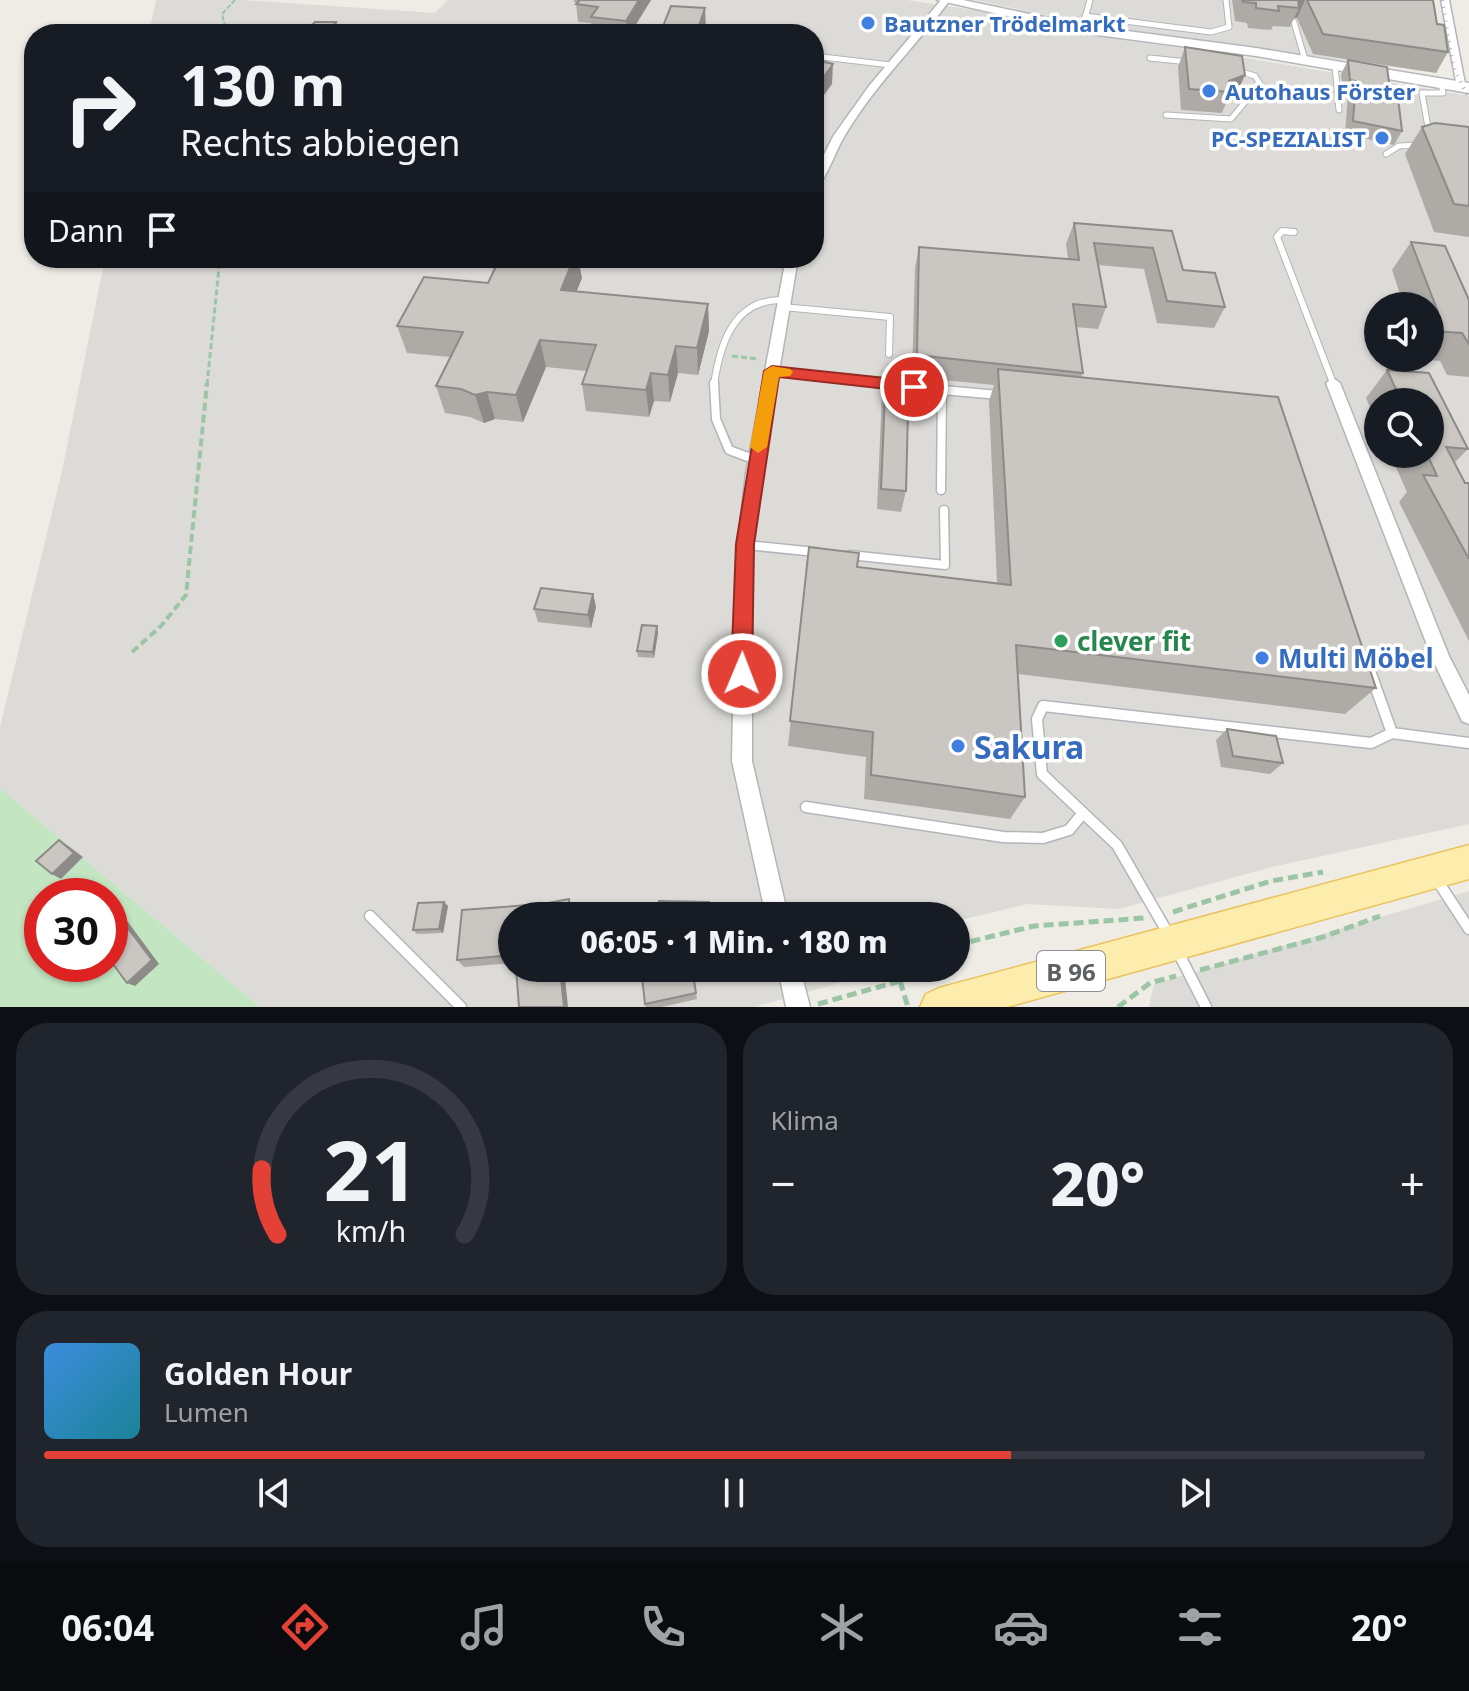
<!DOCTYPE html>
<html lang="de">
<head>
<meta charset="utf-8">
<style>
	body { margin:0; font-family:"Noto Sans",sans-serif; background:#20242c; color:#f1f3f6; height:100vh; display:flex; flex-direction:column; font-size:30px; white-space:nowrap }
	* { box-sizing:border-box; margin:0 }
	p { font-size:26px; color:#9ea1a6 }
	.icon { flex:none; width:44px; height:44px; fill:none; stroke:currentColor; stroke-width:2; stroke-linecap:round; stroke-linejoin:round }
	.map { position:relative; height:1007px; overflow:hidden }
	.drawer { display:flex; flex-direction:column; gap:16px; padding:16px; background:#0d0f14; flex:1 }
	.drawer>* { flex:none }
	.guide { position:absolute; left:24px; top:24px; width:800px; height:244px; border-radius:32px; box-shadow:0 2px 6px #0004; background:#171b24; color:#f1f3f6; overflow:hidden }
	.tools { position:absolute; left:1364px; top:292px; display:grid; gap:16px }
	.tools a { display:grid; place-items:center; width:80px; height:80px; border-radius:50%; background:#171b24; box-shadow:0 2px 6px #0004; font-size:40px }
	.speed { position:absolute; left:24px; top:878px; display:flex; gap:16px; font-size:40px; font-weight:700; text-align:center }
	.speed>* { display:grid; place-content:center; width:104px; height:104px; border-radius:50%; background:#171b24; box-shadow:0 2px 6px #0004; line-height:1 }
	.speed .limit { border:12px solid #d22; background:#fff; color:#111 }
	.pin { position:absolute; display:grid; place-items:center; width:68px; height:68px; color:#fff; margin:-34px; border:4px solid #fff; border-radius:50%; box-shadow:0 2px 8px #0007 }
	.me { position:absolute; width:88px; margin:-44px; rotate:1deg; stroke-linejoin:round; filter:drop-shadow(0 0 6px #0008) }
	.turn { display:flex; align-items:center; gap:28px; height:168px; padding:0 24px; font-size:36px }
	.turn .icon { width:104px; height:104px; stroke-width:2.5 }
	.turn b { display:block; font-size:56px; line-height:68px }
	.then { display:flex; align-items:center; height:76px; padding:0 24px; background:#0003; gap:16px; font-size:30px }
	.big { font-size:60px; font-weight:800; line-height:1.1 }
	.drawer .card { flex:1; display:flex; flex-direction:column; justify-content:center; gap:12px; min-width:0; padding:0 28px; border-radius:32px; background:#20242c }
	.drawer .dial { align-items:center; gap:0 }
	.dial svg { height:208px; overflow:visible; fill:none; stroke:#363941; stroke-width:7; stroke-linecap:round; text-anchor:middle }
	.dial text { fill:#f1f3f6; stroke:none }
	.song { display:flex; align-items:center; gap:24px }
	.cover { width:96px; height:96px; border-radius:12px; background:linear-gradient(135deg,hsl(210 70% 55%),hsl(190 70% 35%)) }
	.played { height:8px; border-radius:4px; background:linear-gradient(90deg,#e34036 70%,#363941 70%) }
	.keys { display:flex; justify-content:space-around; direction:ltr }
	.heat { display:flex; justify-content:space-between; align-items:center; font-size:44px; direction:ltr }
	.drawer .tiles { flex:1; display:grid; gap:16px; grid-template-columns:1fr 1fr }
	.card:last-child { grid-column:span 2 }
	.trip { position:absolute; left:498px; top:902px; width:472px; height:80px; border-radius:40px; background:#171b24; box-shadow:0 2px 6px #0004; font-weight:800; line-height:80px; text-align:center }
	.tab-bar { display:flex; height:128px; justify-content:space-around; align-items:center; background:#090b0e; color:#9ea1a6 }
	.tab-bar .icon { width:56px; height:56px }
	.tab-bar .on { color:#e34036 }
	.tab-bar b { font-size:36px; color:#f1f3f6 }
	.map>svg:first-child { display:block }
</style>
</head>
<body>
<div class="map">
<svg width="1469" height="1007" viewBox="0 0 1469 1007">
	<rect width="100%" height="100%" fill="#eeece5"/>
	<g fill="#dddbd7" fill-rule="evenodd">
		<path d="M156,0H242L435,13L448,0H907L973,10L1122,40L1199,50L1469,96V824L1272,867L1119,909L1027,904L956,921V916H512V968H880L871,974L755,1007H260L0,788V727L62,471L105,258H814V34H149ZM1378,306H1430V358H1378ZM1378,402H1430V454H1378Z"/>
		<polygon points="975,0 1426,0 1438,73 1095,26"/>
		<polygon points="1469,891 1469,1007 1149,1007 1154,984"/>
	</g>
	<path fill="#c3e5c2" fill-rule="evenodd" d="M0,788L260,1007H0ZM42,896H110V964H42Z"/>
	<g fill="none" stroke-linecap="round" stroke-linejoin="round">
		<defs>
			<g id="lane-far3">
				<polyline points="1085,16 1211,32 1229,27 1226,0"/>
				<polyline points="1294,22 1305,60"/>
				<polyline points="361,28 519,34"/>
				<polyline points="1082,29 1090,0"/>
				<polyline points="814,56 891,65"/>
				<polyline points="1150,58 1188,62"/>
				<polyline points="1335,65 1339,110"/>
				<polyline points="1166,115 1231,119 1260,84 1255,76 1235,70"/>
				<polyline points="1429,133 1422,93 1443,93 1441,83"/>
				<polyline points="1386,154 1399,146 1418,145"/>
			</g>
			<g id="lane-far2">
				<polyline points="1294,232 1282,231 1277,237 1333,383"/>
				<polyline points="783,307 890,317 889,354"/>
				<polyline points="772,371 894,385"/>
				<path d="M714,385C720,343 734,299 783,300"/>
			</g>
			<g id="lane-far1">
				<polyline points="714,383 716,419 729,450 756,460"/>
				<polyline points="876,383 942,390 941,490"/>
				<polyline points="942,390 999,395"/>
				<polyline points="746,545 816,552"/>
				<polyline points="850,555 945,565 944,510"/>
			</g>
			<g id="lane">
				<polyline points="1365,657 1392,733 1469,743"/>
				<polyline points="806,807 1003,837 1043,838 1069,830 1083,813"/>
				<polyline points="1437,880 1469,929"/>
				<polyline points="370,916 461,1007"/>
				<polyline points="1169,935 1117,845 1042,774 1037,719 1043,706 1371,743 1392,733"/>
				<polyline points="1177,950 1206,1007"/>
			</g>
			<g id="street">
				<path d="M941,0H950C916,46 873,87 844,137C836,150 824,185 814,190V174L834,135L869,86Z"/>
				<polygon points="1441,0 1449,0 1466,89 1457,87"/>
				<polygon points="786,258 798,258 762,473 752,562 752,761 788,916 766,916 732,761 736,562 746,473"/>
				<polygon points="1333,378 1340,383 1449,656 1469,695 1469,724 1462,721 1432,658 1326,383"/>
				<polygon points="778,968 800,968 810,1007 786,1007"/>
			</g>
			<polygon id="secondary" points="937,0 963,0 1082,25 1256,48 1469,83 1469,93 1256,56 1082,33"/>
			<polygon id="primary" points="1469,845 1469,879 1007,1007 920,1007 926,994 939,988"/>
		</defs>
		<use href="#lane-far3" stroke="#b2b5b9" stroke-width="7"/>
		<use href="#lane-far2" stroke="#b2b5b9" stroke-width="8"/>
		<use href="#lane-far1" stroke="#b2b5b9" stroke-width="11"/>
		<use href="#lane" stroke="#b2b5b9" stroke-width="13"/>
		<use href="#street" stroke="#b2b5b9" stroke-width="3"/>
		<use href="#secondary" stroke="#b4b7bc" stroke-width="3"/>
		<use href="#primary" stroke="#ecc260" stroke-width="3"/>
		<polyline stroke="#9cc5a6" stroke-width="2" stroke-dasharray="5 2" stroke-linecap="butt" points="227,34 222,14 235,0"/>
		<g stroke="#9cc5a6" stroke-width="3" stroke-dasharray="6 3" stroke-linecap="butt">
			<polyline points="732,356 759,359"/>
			<polyline points="207,385 220,258"/>
		</g>
		<polyline stroke="#9cc5a6" stroke-width="4" stroke-dasharray="8 4" stroke-linecap="butt" points="132,652 161,626 186,595 207,383"/>
		<g stroke="#9cc5a6" stroke-width="5" stroke-dasharray="10 5" stroke-linecap="butt">
			<polyline points="1173,912 1271,881 1323,872"/>
			<polyline points="956,945 1034,926 1145,918"/>
			<polyline points="1200,970 1323,937 1380,916"/>
			<polyline points="900,981 908,1007"/>
			<polyline points="818,1004 900,981 919,968"/>
			<polyline points="1118,1007 1150,983 1176,976"/>
		</g>
		<use href="#lane-far3" stroke="#fff" stroke-width="5"/>
		<use href="#lane-far2" stroke="#fff" stroke-width="6"/>
		<use href="#lane-far1" stroke="#fff" stroke-width="8"/>
		<use href="#lane" stroke="#fff" stroke-width="10"/>
		<use href="#street" fill="#fff" fill-rule="evenodd"/>
		<use href="#secondary" fill="#fff" fill-rule="evenodd"/>
		<use href="#primary" fill="#fcedac" fill-rule="evenodd"/>
		<polyline stroke="#b3b4b5" stroke-width="4" stroke-dasharray="1 6" stroke-linecap="butt" points="1442,0 1453,66 1469,99"/>
	</g>
	<g fill="#aeaba7">
		<polygon points="574,0 651,0 630,34 593,34 591,23 578,22 576,4 578,3 574,2"/>
		<polygon points="1232,0 1433,0 1437,24 1448,52 1436,73 1313,54 1297,18 1294,18 1290,27 1273,26 1271,30 1248,28 1247,23 1235,21"/>
		<polygon points="1185,47 1236,95 1228,98 1222,113 1181,110 1178,67"/>
		<polygon points="1348,60 1391,97 1402,131 1394,145 1345,134 1348,94 1343,93 1341,74"/>
		<polygon points="1422,127 1469,127 1469,237 1434,232 1405,154"/>
		<polygon points="1074,223 1172,231 1183,270 1225,307 1214,328 1157,323 1144,269 1098,265 1106,307 1098,329 1076,327 1083,373 1081,377 1376,688 1345,714 1018,674 1025,797 1010,819 864,799 866,757 788,746 809,547 857,567 997,583 989,401 994,385 912,377 915,268 919,247 1068,259 1066,244"/>
		<polygon points="1411,242 1469,300 1469,377 1447,375 1440,361 1412,358 1430,358 1430,306 1404,306 1392,270"/>
		<polygon points="582,278 576,291 708,304 709,331 698,375 678,373 670,402 654,401 649,417 586,411 582,384 586,371 546,367 523,422 495,419 484,423 470,417 445,413 436,386 450,357 407,353 397,326 488,283"/>
		<polygon points="1387,370 1429,373 1468,449 1454,463 1465,483 1469,483 1469,641 1399,502 1407,492 1390,454 1430,454 1430,402 1378,402 1378,426 1366,398"/>
		<polygon points="886,371 906,491 901,512 877,509 882,392"/>
		<polygon points="593,594 596,607 591,628 538,622 534,609"/>
		<polygon points="657,626 658,633 654,658 638,657 637,651"/>
		<polygon points="1227,729 1283,763 1270,774 1221,767 1216,740"/>
		<polygon points="569,899 573,907 573,916 512,916 512,963 464,967 457,960 462,910 543,904"/>
		<polygon points="448,906 443,933 417,934 413,930"/>
		<polygon points="692,968 697,999 662,1007 646,1007 645,1004"/>
	</g>
	<g fill="#8d8b88">
		<polygon points="639,0 651,0 630,34 627,34 626,21"/>
		<polygon points="1298,0 1305,0 1297,18 1294,18 1299,8"/>
		<polygon points="705,8 706,30 705,34 696,34"/>
		<polygon points="336,22 339,29 334,34 327,34"/>
		<polygon points="833,64 832,84 814,109 814,90"/>
		<polygon points="1245,75 1236,95 1228,98 1231,92 1229,81"/>
		<polygon points="574,258 578,258 582,278 566,318 561,290"/>
		<polygon points="708,304 709,331 698,375 697,348"/>
		<polygon points="540,340 546,367 523,422 516,395"/>
		<polygon points="676,346 678,373 670,402 668,375"/>
		<polygon points="651,373 654,401 649,417 646,390"/>
		<polygon points="487,392 495,419 484,423 475,395"/>
		<polygon points="593,594 596,607 591,628 588,615"/>
		<polygon points="657,626 658,633 654,658 653,652"/>
		<polygon points="59,840 67,845 83,857 61,879 52,874"/>
		<polygon points="569,899 573,907 573,916 569,916"/>
		<polygon points="444,902 448,906 443,933 439,929"/>
		<polygon points="120,918 128,922 159,964 135,986 127,983"/>
		<polygon points="560,968 564,968 568,1007 564,1007"/>
	</g>
	<g fill="#cac7c2" stroke="#8d8b88" stroke-width="2">
		<polygon points="580,0 639,0 626,21 591,17 598,7 576,4"/>
		<polygon points="1242,0 1298,0 1299,8 1278,6 1279,11 1256,8 1256,3 1243,2"/>
		<polygon points="1307,0 1433,0 1437,24 1444,25 1448,52 1323,34"/>
		<polygon points="671,6 705,8 696,34 660,34"/>
		<polygon points="315,22 336,22 327,34 304,34"/>
		<polygon points="1185,47 1242,56 1245,75 1229,81 1231,92 1189,89"/>
		<polygon points="816,60 833,64 814,90 814,63"/>
		<polygon points="1348,60 1387,67 1391,97 1398,98 1402,131 1353,121 1356,81 1350,80"/>
		<polygon points="1435,123 1469,127 1469,206 1454,204 1422,127"/>
		<polygon points="1074,223 1172,231 1183,270 1215,273 1225,307 1167,301 1153,248 1094,243 1106,307 1073,304 1083,373 917,355 919,247 1079,260"/>
		<polygon points="1411,242 1445,246 1469,300 1469,344 1462,333 1434,331 1430,324 1430,311 1438,312"/>
		<polygon points="500,258 574,258 561,290 708,304 697,348 676,346 668,375 651,373 646,390 582,384 596,345 540,340 516,395 487,392 475,395 461,389 436,386 463,332 397,326 424,277 488,283"/>
		<polygon points="998,369 1278,397 1376,688 1016,645 1025,797 871,775 873,732 790,721 809,547 859,553 857,567 1011,585"/>
		<polygon points="1387,370 1429,373 1468,449 1446,447 1465,483 1469,483 1469,559 1423,475 1437,476 1427,454 1430,454 1430,402 1402,402"/>
		<polygon points="886,371 909,373 906,491 881,489"/>
		<polygon points="541,588 593,594 588,615 534,609"/>
		<polygon points="642,625 657,626 653,652 637,651"/>
		<polygon points="1227,729 1276,736 1283,763 1233,756"/>
		<polygon points="59,840 74,853 52,874 36,861"/>
		<polygon points="569,899 569,916 512,916 512,955 457,960 462,910 543,904"/>
		<polygon points="659,901 709,902 709,916 658,916"/>
		<polygon points="444,902 439,929 413,930 418,903"/>
		<polygon points="120,918 152,960 127,983 110,960 110,927"/>
		<polygon points="516,968 560,968 564,1007 519,1007"/>
		<polygon points="641,968 692,968 696,993 645,1004"/>
	</g>
	<polygon fill="#e34036" stroke="#942a23" stroke-width="2" points="772,366 914,381 922,387 914,392 779,377 754,544 752,674 749,680 742,683 734,680 731,674 736,544 764,371"/>
	<polygon fill="#f59e0b" points="772,366 790,369 793,372 790,376 779,377 767,447 758,453 750,447 764,371"/>
	<g fill="#3f7fe0" stroke="#fff" stroke-width="3">
		<circle cx="868" cy="23" r="8"/>
		<circle cx="1209" cy="91" r="8"/>
		<circle cx="1382" cy="138" r="8"/>
		<circle cx="1262" cy="658" r="8"/>
		<circle cx="958" cy="746" r="8"/>
	</g>
	<circle fill="#2e9e5b" stroke="#fff" stroke-width="3" cx="1061" cy="641" r="8"/>
	<g text-anchor="middle" dominant-baseline="central" stroke-width="7" stroke-linejoin="round" paint-order="stroke">
		<g font-size="22" font-weight="bold" fill="#366cbe" stroke="#fff" text-anchor="start">
			<text x="884" y="23">Bautzner Trödelmarkt</text>
			<text x="1225" y="91">Autohaus Förster</text>
			<text x="1366" y="138" text-anchor="end">PC-SPEZIALIST</text>
		</g>
		<rect fill="#fff" stroke="#8e9093" stroke-width="2" x="1037" y="951" width="68" height="40" rx="6"/>
		<g font-size="24" font-weight="bold" fill="#5d6065">
			<text x="1071" y="971">B 96</text>
		</g>
		<g font-size="26" font-weight="bold" fill="#27864d" stroke="#fff" text-anchor="start">
			<text x="1077" y="641">clever fit</text>
		</g>
		<g font-size="26" font-weight="bold" fill="#366cbe" stroke="#fff" text-anchor="start">
			<text x="1278" y="658">Multi Möbel</text>
		</g>
		<g font-size="32" font-weight="bold" fill="#366cbe" stroke="#fff" text-anchor="start">
			<text x="974" y="746">Sakura</text>
		</g>
	</g>
</svg>
<div class="tools">
<a><svg class="icon" aria-label="sound" viewBox="0 0 24 24"><path d="M4 9h4l5-4v14l-5-4H4zM17 9q2 3 0 6"/></svg></a>
<a><svg class="icon" aria-label="search" viewBox="0 0 24 24"><circle cx="10" cy="10" r="6"/><path d="M15 15l6 6"/></svg></a>
</div>
<div class="speed"><div class="limit">30</div></div>
<div class="pin" style="left:914px;top:387px;background:#d93025"><svg class="icon" aria-label="arrive" viewBox="0 0 24 24"><path d="M6 21V4h12l-3 4 3 4H6"/></svg></div>
<svg class="me" style="left:742px;top:674px" viewBox="-20 -20 40 40"><circle r="17" fill="#e34036" stroke="#fff" stroke-width="3"/><path d="M0-11L8 9 0 5-8 9z" fill="#fff"/></svg>
<div class="trip">06:05 · 1 Min. · 180 m</div>
<div class="guide">
<div class="turn"><svg class="icon" aria-label="right" viewBox="0 0 24 24"><path d="M7 20v-9h11M14 6l5 5-5 5"/></svg><div><b>130 m</b>Rechts abbiegen</div></div>
<div class="then">Dann<svg class="icon" aria-label="arrive" viewBox="0 0 24 24"><path d="M6 21V4h12l-3 4 3 4H6"/></svg></div>
</div>
</div>
<section class="drawer">
<div class="tiles">
<div class="card dial"><svg viewBox="0 0 100 80">
<path d="M14 69A42 42 0 1 1 86 69"/>
<path d="M14 69A42 42 0 0 1 8 44" stroke="#e34036"/>
<text x="50" y="56" font-size="32" font-weight="700">21</text>
<text x="50" y="72" font-size="11">km/h</text>
</svg></div>
<div class="card"><p>Klima</p>
<div class="heat"><a>−</a><b class="big">20°</b><a>+</a></div>
</div>
<div class="card">
<div class="song"><i class="cover"></i><div><b>Golden Hour</b><p>Lumen</p></div></div>
<div class="played"></div>
<div class="keys"><svg class="icon" aria-label="previous" viewBox="0 0 24 24"><path d="M18 5L8 12l10 7zM5 5v14"/></svg><svg class="icon" aria-label="pause" viewBox="0 0 24 24"><path d="M8 5v14M16 5v14"/></svg><svg class="icon" aria-label="next" viewBox="0 0 24 24"><path d="M6 5l10 7-10 7zM19 5v14"/></svg></div>
</div>
</div>
</section>
<nav class="tab-bar">
<b>06:04</b>
<svg class="icon on" aria-label="directions" viewBox="0 0 24 24"><path d="M12 3l9 9-9 9-9-9zM9 14v-3h6M13 9l2 2-2 2"/></svg>
<svg class="icon" aria-label="music" viewBox="0 0 24 24"><path d="M9 18V5l10-2v13"/><circle cx="6" cy="18" r="3"/><circle cx="16" cy="16" r="3"/></svg>
<svg class="icon" aria-label="phone" viewBox="0 0 24 24"><path d="M5 4h4l2 5-3 2q2 4 5 5l2-3 5 2v4C11 20 4 13 5 4z"/></svg>
<svg class="icon" aria-label="climate" viewBox="0 0 24 24"><path d="M12 3v18M4 7l16 10M4 17L20 7"/></svg>
<svg class="icon" aria-label="car" viewBox="0 0 24 24"><path d="M5 17H2v-5l4-1 3-4h7l3 4 3 1v5h-3M9 17h6M6 11h13"/><circle cx="7" cy="17" r="2"/><circle cx="17" cy="17" r="2"/></svg>
<svg class="icon" aria-label="filters" viewBox="0 0 24 24"><path d="M4 7h16M4 17h16"/><circle cx="9" cy="7" r="2"/><circle cx="15" cy="17" r="2"/></svg>
<b>20°</b>
</nav>
</body>
</html>
